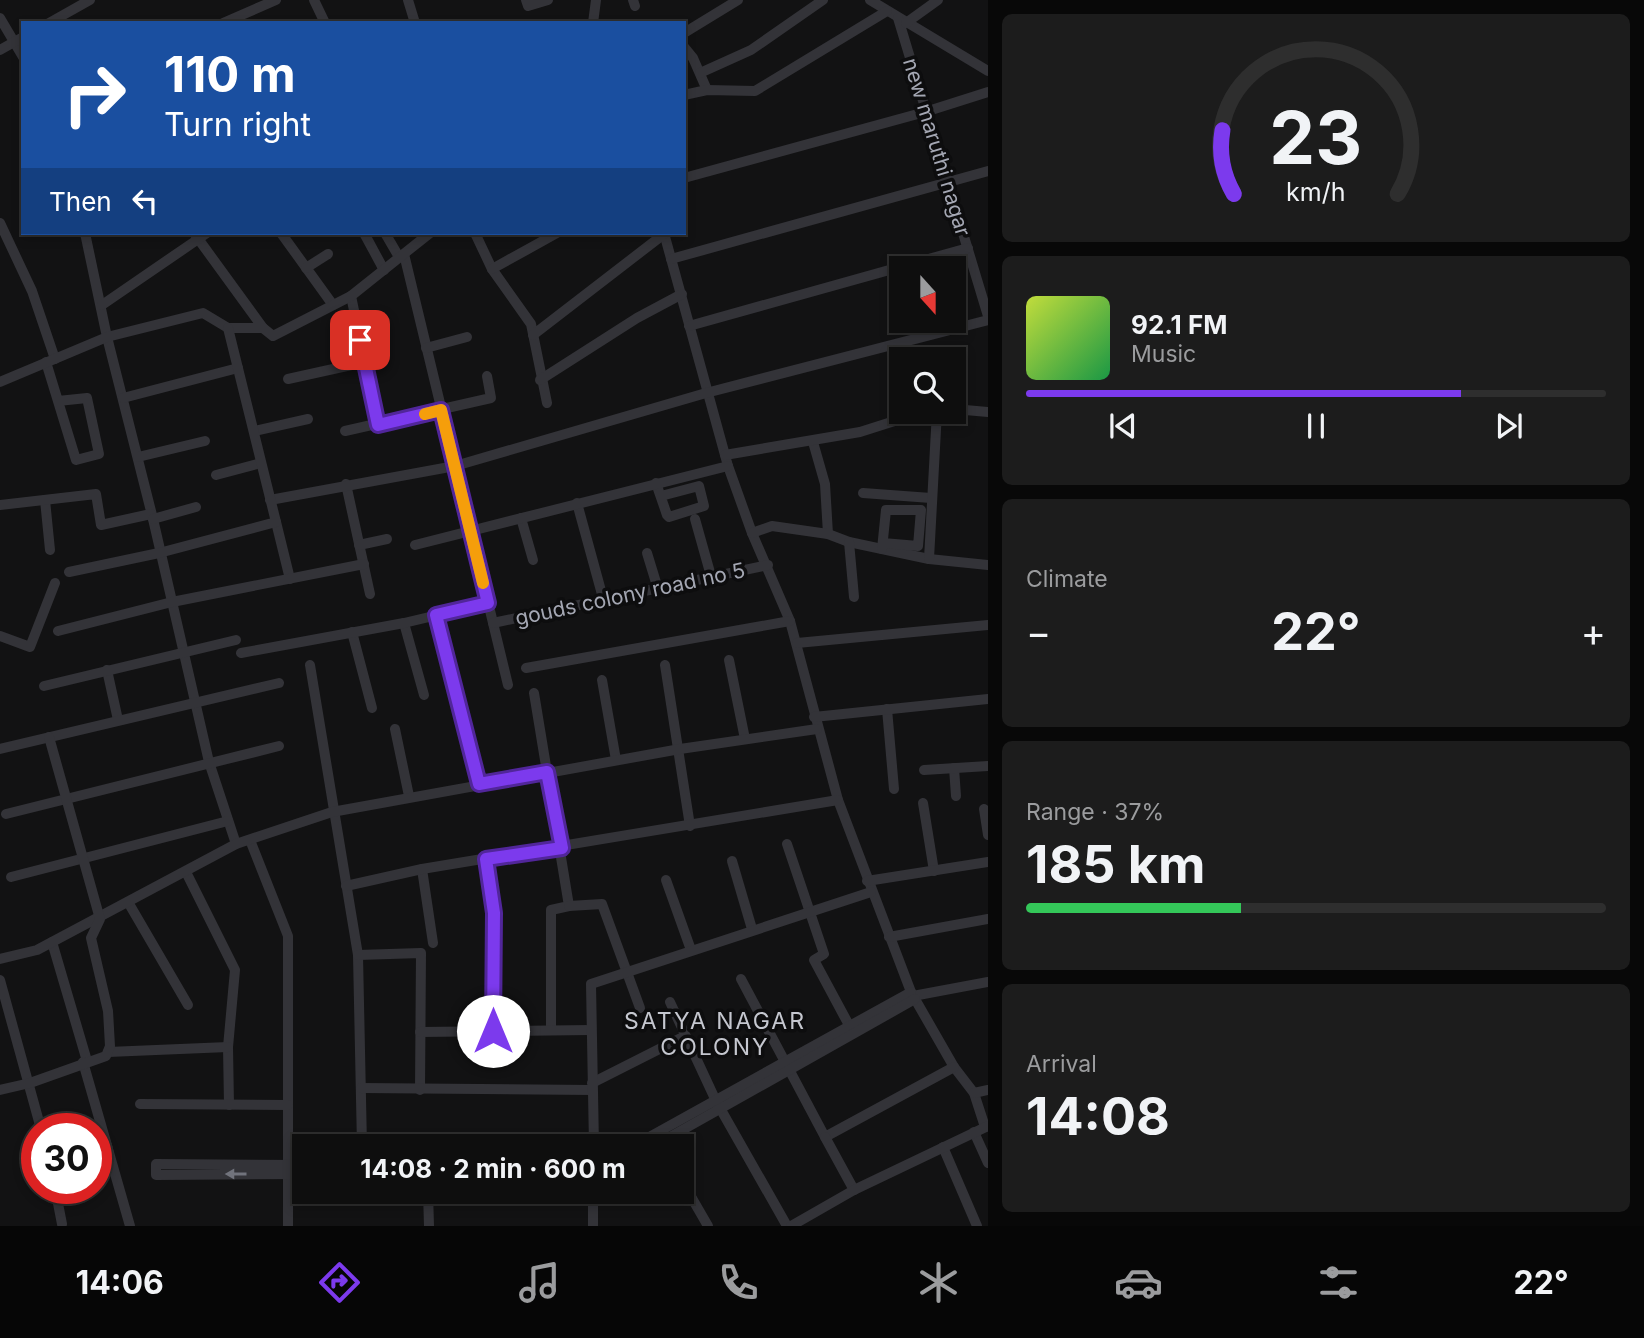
<!DOCTYPE html>
<html lang="en">
<head>
<meta charset="utf-8">
<style>
	body { margin:0; font-family:Inter,sans-serif; background:#1c1c1c; color:#f1f3f6; height:100vh; display:flex; flex-direction:column; font-size:26px; white-space:nowrap }
	* { box-sizing:border-box; margin:0 }
	p { font-size:23px; color:#9b9c9e }
	.icon { flex:none; width:38px; height:38px; fill:none; stroke:currentColor; stroke-width:2; stroke-linecap:round; stroke-linejoin:round }
	.map { position:relative; flex:1; overflow:hidden }
	.side { display:flex; flex-direction:column; gap:14px; padding:14px; background:#080808; width:656px }
	.side>* { flex:none }
	.hud { position:absolute; left:21px; top:21px; width:665px; height:214px; border-radius:0px; box-shadow:0 4px 10px #0003,0 0 0 2px #2e2e2e; background:#1a4fa0; color:#fff; overflow:hidden }
	.needle { width:46px; rotate:159deg }
	.controls { position:absolute; left:889px; top:256px; display:grid; gap:14px }
	.controls a { display:grid; place-items:center; width:77px; height:77px; border-radius:0px; background:#0e0e0e; box-shadow:0 4px 10px #0003,0 0 0 2px #2e2e2e; font-size:35px }
	.speed { position:absolute; left:21px; top:1113px; display:flex; gap:14px; font-size:35px; font-weight:700; text-align:center }
	.speed>* { display:grid; place-content:center; width:91px; height:91px; border-radius:50%; background:#0e0e0e; box-shadow:0 4px 10px #0003,0 0 0 2px #2e2e2e; line-height:1 }
	.speed .limit { border:10px solid #d22; background:#fff; color:#111 }
	.pin { position:absolute; display:grid; place-items:center; width:60px; height:60px; color:#fff; margin:-30px; border-radius:14px; box-shadow:0 4px 10px #0006 }
	.me { position:absolute; width:77px; margin:-38px; rotate:0deg; stroke-linejoin:round; filter:drop-shadow(0 0 5px #0008) }
	.turn { display:flex; align-items:center; gap:24px; height:147px; padding:0 28px; font-size:32px }
	.turn .icon { width:91px; height:91px; stroke-width:2.5 }
	.turn b { display:block; font-size:49px; line-height:60px }
	.then { display:flex; align-items:center; height:66px; padding:0 28px; background:#0003; gap:14px; font-size:26px }
	.big { font-size:52px; font-weight:700; line-height:1.1 }
	.side .widget { flex:1; display:flex; flex-direction:column; justify-content:center; gap:10px; min-width:0; padding:0 24px; border-radius:10px; background:#1c1c1c }
	.side .dial { align-items:center; gap:0 }
	.dial svg { height:182px; overflow:visible; fill:none; stroke:#2e2e2e; stroke-width:7; stroke-linecap:round; text-anchor:middle }
	.dial text { fill:#f1f3f6; stroke:none }
	.song { display:flex; align-items:center; gap:21px }
	.cover { width:84px; height:84px; border-radius:10px; background:linear-gradient(135deg,hsl(70 70% 55%),hsl(140 70% 35%)) }
	.played { height:7px; border-radius:4px; background:linear-gradient(90deg,#7c3aed 75%,#2e2e2e 75%) }
	.keys { display:flex; justify-content:space-around; direction:ltr }
	.heat { display:flex; justify-content:space-between; align-items:center; font-size:38px; direction:ltr }
	.charge { height:10px; border-radius:5px; background:linear-gradient(90deg,#34c759 37%,#2e2e2e 0) }
	.trip { position:absolute; left:292px; top:1134px; width:402px; height:70px; border-radius:0px; background:#0e0e0e; box-shadow:0 4px 10px #0003,0 0 0 2px #2e2e2e; font-weight:700; line-height:70px; text-align:center }
	.menu { display:flex; height:112px; justify-content:space-around; align-items:center; background:#060606; color:#9b9c9e }
	.menu .icon { width:49px; height:49px }
	.menu .selected { color:#7c3aed }
	.menu b { font-size:32px; color:#f1f3f6 }
	main { display:flex; flex:1; min-height:0 }
	.map>svg:first-child { display:block }
</style>
</head>
<body>
<main>
<div class="map">
<svg width="988" height="1226" viewBox="0 0 988 1226">
	<rect width="100%" height="100%" fill="#121213"/>
	<g fill="none" stroke-linecap="round" stroke-linejoin="round">
		<g stroke="#333338" stroke-width="10">
			<polyline points="314,0 325,23"/>
			<polyline points="408,0 415,23"/>
			<polyline points="526,0 528,6 548,0"/>
			<polyline points="633,0 635,6"/>
			<polyline points="870,0 988,71"/>
			<polyline points="0,18 23,57"/>
			<polyline points="898,18 988,316"/>
			<polyline points="49,23 90,0"/>
			<polyline points="223,23 276,0"/>
			<polyline points="593,23 596,0"/>
			<polyline points="906,23 938,0"/>
			<polyline points="684,33 738,0"/>
			<polyline points="684,47 693,58 707,90"/>
			<polyline points="0,50 23,37"/>
			<polyline points="700,73 751,50 823,0"/>
			<polyline points="684,95 707,90 755,91 887,11"/>
			<polyline points="684,178 925,112 988,92"/>
			<polyline points="0,223 32,291 55,359"/>
			<polyline points="85,233 107,337 153,519 209,762 236,844"/>
			<polyline points="194,233 263,328"/>
			<polyline points="281,233 333,305"/>
			<polyline points="364,233 384,270"/>
			<polyline points="385,233 399,257"/>
			<polyline points="475,233 492,269 531,324 547,403"/>
			<polyline points="664,233 728,466 752,533 790,621 838,800 911,992 954,1067 974,1093 985,1127"/>
			<polyline points="404,254 508,685"/>
			<polyline points="671,259 988,171"/>
			<polyline points="306,268 328,254"/>
			<polyline points="492,269 557,233"/>
			<polyline points="351,296 378,425"/>
			<polyline points="102,305 207,233"/>
			<polyline points="689,326 968,248"/>
			<polyline points="533,335 664,234"/>
			<polyline points="426,348 467,337"/>
			<polyline points="46,362 76,460 99,454 87,398 58,401"/>
			<polyline points="288,379 365,362"/>
			<polyline points="540,380 637,318 682,294"/>
			<polyline points="0,382 107,337 203,313 228,328 263,328 273,336 351,296 430,233"/>
			<polyline points="123,398 238,368"/>
			<polyline points="954,409 988,412"/>
			<polyline points="254,431 308,419"/>
			<polyline points="345,431 491,398 487,376"/>
			<polyline points="813,442 825,484 828,534"/>
			<polyline points="725,455 860,432 926,411"/>
			<polyline points="138,457 205,441"/>
			<polyline points="216,475 261,463"/>
			<polyline points="656,483 667,515 669,517 704,506 699,486 661,496"/>
			<polyline points="346,484 370,594"/>
			<polyline points="863,493 931,498"/>
			<polyline points="45,500 50,550"/>
			<polyline points="270,500 455,466 706,393 988,320"/>
			<polyline points="577,503 603,598"/>
			<polyline points="0,505 96,494 101,525 151,514"/>
			<polyline points="521,518 533,560"/>
			<polyline points="153,519 196,507"/>
			<polyline points="695,519 711,576"/>
			<polyline points="276,522 290,579"/>
			<polyline points="752,533 772,526 828,534 849,542 929,559 988,565"/>
			<polyline points="849,542 854,597"/>
			<polyline points="359,545 387,539"/>
			<polyline points="415,545 728,466"/>
			<polyline points="882,549 886,510 921,510 918,546 883,543"/>
			<polyline points="647,553 658,589"/>
			<polyline points="929,559 937,411"/>
			<polyline points="69,572 159,553 276,522 228,328"/>
			<polyline points="436,615 479,784"/>
			<polyline points="404,623 424,695"/>
			<polyline points="493,623 768,565"/>
			<polyline points="58,631 172,602 364,564"/>
			<polyline points="352,632 372,708"/>
			<polyline points="0,636 30,647 55,583"/>
			<polyline points="797,643 988,625"/>
			<polyline points="241,653 404,623 488,603"/>
			<polyline points="729,660 745,739"/>
			<polyline points="310,665 358,955 362,1146"/>
			<polyline points="665,665 690,826"/>
			<polyline points="526,668 790,621"/>
			<polyline points="107,670 118,720"/>
			<polyline points="602,680 616,760"/>
			<polyline points="44,686 236,640"/>
			<polyline points="534,693 569,906 551,910 551,1030"/>
			<polyline points="887,709 894,789"/>
			<polyline points="814,717 988,699"/>
			<polyline points="395,729 409,796"/>
			<polyline points="0,749 279,683"/>
			<polyline points="954,768 956,796"/>
			<polyline points="924,770 988,766"/>
			<polyline points="923,803 934,871"/>
			<polyline points="984,809 988,835"/>
			<polyline points="6,814 279,746"/>
			<polyline points="250,840 288,936 288,1226"/>
			<polyline points="787,844 824,954 814,960 850,1027"/>
			<polyline points="486,859 494,913 493,1031"/>
			<polyline points="732,861 752,929"/>
			<polyline points="422,869 433,943"/>
			<polyline points="186,872 235,970 228,1047 229,1105"/>
			<polyline points="11,877 228,821"/>
			<polyline points="666,880 691,950"/>
			<polyline points="867,881 988,862"/>
			<polyline points="346,886 422,869 838,800"/>
			<polyline points="128,902 188,1005"/>
			<polyline points="569,906 602,904 640,1008"/>
			<polyline points="889,937 988,919"/>
			<polyline points="52,942 87,1061"/>
			<polyline points="358,955 421,953 420,1090"/>
			<polyline points="0,959 37,950 236,844 332,812 680,749 817,729"/>
			<polyline points="741,979 825,1137 954,1067"/>
			<polyline points="0,980 41,1129"/>
			<polyline points="913,996 988,982"/>
			<polyline points="670,1002 716,1101 787,1226"/>
			<polyline points="420,1032 591,1030"/>
			<polyline points="108,1052 228,1047"/>
			<polyline points="83,1062 130,1226"/>
			<polyline points="592,1083 685,1036"/>
			<polyline points="361,1088 592,1090"/>
			<polyline points="0,1090 30,1083 106,1056 110,1046 108,1011 91,938 100,919 49,737"/>
			<polyline points="974,1093 988,1090"/>
			<polyline points="140,1104 288,1105"/>
			<polyline points="974,1132 988,1163"/>
			<polyline points="825,1137 854,1190"/>
			<polyline points="594,1146 591,984 871,892"/>
			<polyline points="633,1146 911,992"/>
			<polyline points="654,1146 915,999"/>
			<polyline points="943,1147 977,1226"/>
			<polyline points="304,1165 156,1164 156,1175 304,1174"/>
			<polyline points="682,1181 708,1226"/>
			<polyline points="55,1188 62,1224"/>
			<polyline points="428,1192 429,1226"/>
			<polyline points="593,1226 593,1192"/>
			<polyline points="791,1226 854,1190 988,1126"/>
		</g>
	</g>
	<defs><path id="oneway-solid" d="M-6-.8H1V-3.2L6.5 0L1 3.2V.8H-6Z" transform="scale(1.75)"/></defs>
	<use fill="#71737c" href="#oneway-solid" transform="translate(236 1174) rotate(180)"/>
	<g fill="none" stroke-linecap="round" stroke-linejoin="round">
		<defs>
			<polyline id="route" points="360,340 378,425 441,410 488,603 436,615 479,784 547,772 562,848 486,859 494,913 493,1031"/>
		</defs>
		<use href="#route" stroke="#51269a" stroke-width="18"/>
		<use href="#route" stroke="#7c3aed" stroke-width="12"/>
		<polyline stroke="#f59e0b" stroke-width="12" points="425,414 441,410 483,583"/>
	</g>
	<g text-anchor="middle" dominant-baseline="central" stroke-width="7" stroke-linejoin="round" paint-order="stroke">
		<g font-size="21" fill="#a4a7b3" stroke="#0d0d0e">
			<text transform="translate(937 147) rotate(73)">new maruthi nagar</text>
			<text transform="translate(630 594) rotate(-12)">gouds colony road no 5</text>
		</g>
		<g font-size="23" letter-spacing="2" fill="#c5c7cf" stroke="#0d0d0e">
			<text x="715" y="1021">SATYA NAGAR<tspan x="715" dy="26">COLONY</tspan></text>
		</g>
	</g>
</svg>
<div class="controls">
<a><svg class="needle" viewBox="-14 -14 28 28"><path d="M0-13l5 13h-10z" fill="#e53935"/><path d="M0 13l5-13h-10z" fill="#9b9c9e"/></svg></a>
<a><svg class="icon" aria-label="search" viewBox="0 0 24 24"><circle cx="10" cy="10" r="6"/><path d="M15 15l6 6"/></svg></a>
</div>
<div class="speed"><div class="limit">30</div></div>
<div class="pin" style="left:360px;top:340px;background:#d93025"><svg class="icon" aria-label="arrive" viewBox="0 0 24 24"><path d="M6 21V4h12l-3 4 3 4H6"/></svg></div>
<svg class="me" style="left:493px;top:1031px" viewBox="-20 -20 40 40"><circle r="19" fill="#fff"/><path d="M0-13L10 11 0 6-10 11z" fill="#7c3aed"/></svg>
<div class="trip">14:08 · 2 min · 600 m</div>
<div class="hud">
<div class="turn"><svg class="icon" aria-label="right" viewBox="0 0 24 24"><path d="M7 20v-9h11M14 6l5 5-5 5"/></svg><div><b>110 m</b>Turn right</div></div>
<div class="then">Then<svg class="icon" aria-label="left" viewBox="0 0 24 24"><path d="M17 20v-9H6M10 6l-5 5 5 5"/></svg></div>
</div>
</div>
<section class="side">
<div class="widget dial"><svg viewBox="0 0 100 80">
<path d="M14 69A42 42 0 1 1 86 69"/>
<path d="M14 69A42 42 0 0 1 9 41" stroke="#7c3aed"/>
<text x="50" y="56" font-size="32" font-weight="700">23</text>
<text x="50" y="72" font-size="11">km/h</text>
</svg></div>
<div class="widget">
<div class="song"><i class="cover"></i><div><b>92.1 FM</b><p>Music</p></div></div>
<div class="played"></div>
<div class="keys"><svg class="icon" aria-label="previous" viewBox="0 0 24 24"><path d="M18 5L8 12l10 7zM5 5v14"/></svg><svg class="icon" aria-label="pause" viewBox="0 0 24 24"><path d="M8 5v14M16 5v14"/></svg><svg class="icon" aria-label="next" viewBox="0 0 24 24"><path d="M6 5l10 7-10 7zM19 5v14"/></svg></div>
</div>
<div class="widget"><p>Climate</p>
<div class="heat"><a>−</a><b class="big">22°</b><a>+</a></div>
</div>
<div class="widget"><p>Range · 37%</p><b class="big">185 km</b><div class="charge"></div></div>
<div class="widget"><p>Arrival</p><b class="big">14:08</b></div>
</section>
</main>
<nav class="menu">
<b>14:06</b>
<svg class="icon selected" aria-label="directions" viewBox="0 0 24 24"><path d="M12 3l9 9-9 9-9-9zM9 14v-3h6M13 9l2 2-2 2"/></svg>
<svg class="icon" aria-label="music" viewBox="0 0 24 24"><path d="M9 18V5l10-2v13"/><circle cx="6" cy="18" r="3"/><circle cx="16" cy="16" r="3"/></svg>
<svg class="icon" aria-label="phone" viewBox="0 0 24 24"><path d="M5 4h4l2 5-3 2q2 4 5 5l2-3 5 2v4C11 20 4 13 5 4z"/></svg>
<svg class="icon" aria-label="climate" viewBox="0 0 24 24"><path d="M12 3v18M4 7l16 10M4 17L20 7"/></svg>
<svg class="icon" aria-label="car" viewBox="0 0 24 24"><path d="M5 17H2v-5l4-1 3-4h7l3 4 3 1v5h-3M9 17h6M6 11h13"/><circle cx="7" cy="17" r="2"/><circle cx="17" cy="17" r="2"/></svg>
<svg class="icon" aria-label="filters" viewBox="0 0 24 24"><path d="M4 7h16M4 17h16"/><circle cx="9" cy="7" r="2"/><circle cx="15" cy="17" r="2"/></svg>
<b>22°</b>
</nav>
</body>
</html>
